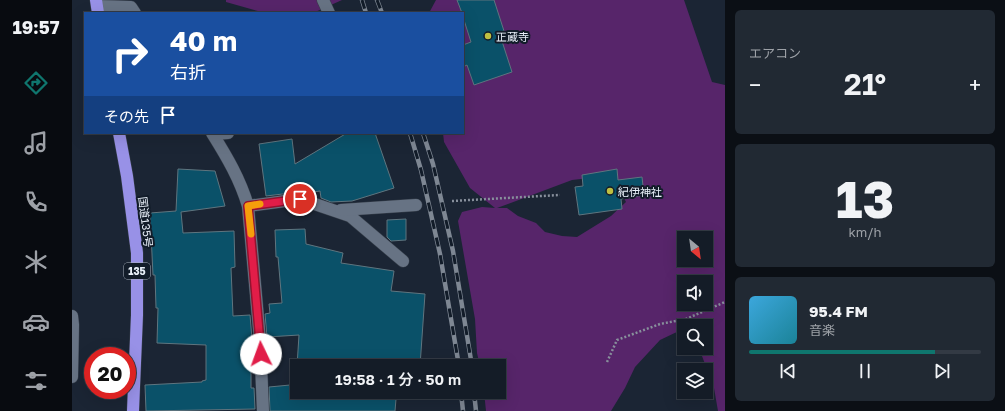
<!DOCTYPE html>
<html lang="ja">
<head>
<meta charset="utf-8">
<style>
	body { margin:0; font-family:"Golos Text","Noto Sans JP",sans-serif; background:#212933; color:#f1f3f6; height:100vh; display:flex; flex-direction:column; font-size:15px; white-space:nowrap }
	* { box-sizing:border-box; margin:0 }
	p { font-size:13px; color:#9da1a7 }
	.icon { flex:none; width:22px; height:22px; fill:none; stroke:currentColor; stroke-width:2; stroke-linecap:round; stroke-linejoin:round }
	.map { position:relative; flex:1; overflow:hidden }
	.drawer { display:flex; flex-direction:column; gap:10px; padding:10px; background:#0b0f15; width:280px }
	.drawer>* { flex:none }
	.top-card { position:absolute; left:12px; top:12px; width:380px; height:122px; border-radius:0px; box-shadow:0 4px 16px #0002,0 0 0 1px #333a44; background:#1a4fa0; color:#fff; overflow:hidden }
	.needle { width:26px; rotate:151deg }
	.tools { position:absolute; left:605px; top:231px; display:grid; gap:8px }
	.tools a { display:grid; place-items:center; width:36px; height:36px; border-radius:0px; background:#141c27; box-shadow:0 4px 16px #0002,0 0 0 1px #333a44; font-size:20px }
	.speed { position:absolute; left:12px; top:347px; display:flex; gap:8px; font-size:20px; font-weight:700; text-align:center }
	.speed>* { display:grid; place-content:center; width:52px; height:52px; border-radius:50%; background:#141c27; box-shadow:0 4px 16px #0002,0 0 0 1px #333a44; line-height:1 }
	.speed .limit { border:6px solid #d22; background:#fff; color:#111 }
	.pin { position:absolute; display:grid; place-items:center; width:34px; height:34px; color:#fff; margin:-17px; border:2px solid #fff; border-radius:50%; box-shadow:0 1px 4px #0007 }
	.me { position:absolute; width:44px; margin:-22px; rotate:357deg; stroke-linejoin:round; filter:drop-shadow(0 0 3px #0008) }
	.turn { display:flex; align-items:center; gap:14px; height:84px; padding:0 20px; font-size:18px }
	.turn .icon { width:52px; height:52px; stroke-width:2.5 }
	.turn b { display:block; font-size:28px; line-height:34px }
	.then { display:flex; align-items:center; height:38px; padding:0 20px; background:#0003; gap:8px; font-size:15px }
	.big { font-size:30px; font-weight:600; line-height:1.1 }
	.drawer .tile { flex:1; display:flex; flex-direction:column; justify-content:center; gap:6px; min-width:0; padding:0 14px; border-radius:6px; background:#212933 }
	.drawer .dial { align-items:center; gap:0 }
	.dial b { font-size:52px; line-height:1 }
	.song { display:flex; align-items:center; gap:12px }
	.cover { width:48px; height:48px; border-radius:6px; background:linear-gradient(135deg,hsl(200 70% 55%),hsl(190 70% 35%)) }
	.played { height:4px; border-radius:2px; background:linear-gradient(90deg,#0f766e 80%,#333a44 80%) }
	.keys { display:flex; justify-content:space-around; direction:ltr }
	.heat { display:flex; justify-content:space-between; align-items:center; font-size:22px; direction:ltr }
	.trip { position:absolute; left:218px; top:359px; width:216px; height:40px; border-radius:0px; background:#141c27; box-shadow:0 4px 16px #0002,0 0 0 1px #333a44; font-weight:600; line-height:40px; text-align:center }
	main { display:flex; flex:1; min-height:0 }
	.tab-bar { display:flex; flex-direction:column; width:72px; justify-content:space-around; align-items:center; background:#080b10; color:#9da1a7 }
	.tab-bar .icon { width:28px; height:28px }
	.tab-bar .on { color:#0f766e }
	.tab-bar b { font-size:18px; color:#f1f3f6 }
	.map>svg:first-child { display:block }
</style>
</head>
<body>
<main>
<nav class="tab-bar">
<b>19:57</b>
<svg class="icon on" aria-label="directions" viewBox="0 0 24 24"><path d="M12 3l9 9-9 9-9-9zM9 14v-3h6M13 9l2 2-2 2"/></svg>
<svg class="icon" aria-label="music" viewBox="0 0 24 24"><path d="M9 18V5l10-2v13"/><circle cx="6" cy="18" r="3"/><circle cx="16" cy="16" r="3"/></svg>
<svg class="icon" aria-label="phone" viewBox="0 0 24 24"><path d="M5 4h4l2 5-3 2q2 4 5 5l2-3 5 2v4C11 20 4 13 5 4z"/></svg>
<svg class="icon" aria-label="climate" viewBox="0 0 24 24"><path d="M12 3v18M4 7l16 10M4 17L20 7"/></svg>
<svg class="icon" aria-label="car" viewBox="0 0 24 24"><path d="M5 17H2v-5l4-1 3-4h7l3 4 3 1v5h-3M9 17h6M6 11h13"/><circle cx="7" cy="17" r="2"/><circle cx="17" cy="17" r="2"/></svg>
<svg class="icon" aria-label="filters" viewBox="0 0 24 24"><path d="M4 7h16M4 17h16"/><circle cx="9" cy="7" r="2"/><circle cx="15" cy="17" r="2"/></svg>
</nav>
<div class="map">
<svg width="653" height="411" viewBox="0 0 653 411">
	<rect width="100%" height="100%" fill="#1b2534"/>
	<g fill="#57256a" fill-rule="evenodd">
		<polygon points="154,0 270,0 241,13 193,13 154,2"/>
		<path d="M364,0H612L640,82L653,85V411H646L642,388L627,348H634V326H612V332L609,330L588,340L563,367L553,388L539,411H414L412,392H427V366H408L405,353L403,319L386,221L390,212L410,207L423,208L398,188L372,142L371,133H391V13H357ZM526,177L545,184L554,202L539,216L505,237L490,236L473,232L464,223L446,216L435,208H425L500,180ZM612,238H634V260H612ZM612,282H634V304H612Z"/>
	</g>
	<g fill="#0a5169" stroke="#5f757f">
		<polygon points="385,0 422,0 432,31 427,32 440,72 402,85 395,65 391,67 391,45 399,42 391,17 391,13 390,13"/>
		<polygon points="275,133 303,133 322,188 280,201 259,202 249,198 248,191 235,193 227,192 194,196 187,144 220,139 223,164"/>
		<polygon points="106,169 143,171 153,206 109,212 111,233 162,231 163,267 159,268 161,316 178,315 180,339 179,340 179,388 182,388 183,409 74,411 73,385 130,382 130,381 134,380 134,345 85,343 86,308 84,308 83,275 81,275 78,213 104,211"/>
		<polygon points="545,169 546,180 570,177 572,195 549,199 550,209 507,215 503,187 511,186 510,175"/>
		<polygon points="334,219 334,240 319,241 315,237 315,220"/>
		<polygon points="233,229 234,244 271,253 269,263 322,271 319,291 353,294 348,366 225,366 227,335 195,337 193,314 198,313 197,304 210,303 206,257 204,257 203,230"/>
		<polygon points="218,385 225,386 225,392 269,392 324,399 323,411 198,411 197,387"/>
	</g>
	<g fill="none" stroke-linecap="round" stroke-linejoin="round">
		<defs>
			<g id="lane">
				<polyline points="25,6 59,7 63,13"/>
				<path d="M140,133C155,157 168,179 176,206L188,340L191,411"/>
				<polyline points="176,206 228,199 278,216 331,261"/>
				<polyline points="269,210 344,205"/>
				<polyline points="0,316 1,325 0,377"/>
			</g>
			<g id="street">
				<polyline points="251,0 257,13"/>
				<polyline points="141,134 156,133"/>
			</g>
			<g id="highway">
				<polyline points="24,0 26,13"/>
				<polyline points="47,133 55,176 65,253 65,315 61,411"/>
			</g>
		</defs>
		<use href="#lane" stroke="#38404c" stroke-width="13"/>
		<use href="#street" stroke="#38404c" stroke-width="13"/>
		<use href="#highway" stroke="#38404c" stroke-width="13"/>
		<g stroke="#88909c" stroke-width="2.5" stroke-dasharray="2 2" stroke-linecap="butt">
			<polyline points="380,201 488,195"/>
			<polyline points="535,362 545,340 588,324 614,319 653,302"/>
		</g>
		<use href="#lane" stroke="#677384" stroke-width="12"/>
		<use href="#street" stroke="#677384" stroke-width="12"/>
		<use href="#highway" stroke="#9891e7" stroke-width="12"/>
		<defs>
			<g id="rail">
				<polyline points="290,0 294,13"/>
				<polyline points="305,0 310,13"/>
				<polyline points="338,133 349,170 368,254 387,366"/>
				<polyline points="351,133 361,164 381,251 400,366"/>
				<polyline points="389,392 391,411"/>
				<polyline points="402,392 404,411"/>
			</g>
		</defs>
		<use href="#rail" stroke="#7e8793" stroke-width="4.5"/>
		<use href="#rail" stroke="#121c29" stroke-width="3" stroke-dasharray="9" stroke-linecap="butt"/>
	</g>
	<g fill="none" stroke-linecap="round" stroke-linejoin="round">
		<defs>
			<polyline id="route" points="189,354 176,206 228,199"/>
		</defs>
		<use href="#route" stroke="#92132f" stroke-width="10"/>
		<use href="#route" stroke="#e11d48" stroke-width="7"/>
		<polyline stroke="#f59e0b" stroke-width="7" points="179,234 176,206 188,204"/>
	</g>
	<g fill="#bebf42" stroke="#121c29" stroke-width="1.5">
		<circle cx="416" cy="36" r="4"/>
		<circle cx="538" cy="191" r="4"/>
	</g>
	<g text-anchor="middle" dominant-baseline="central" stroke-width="4" stroke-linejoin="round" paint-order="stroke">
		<rect fill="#121c29" stroke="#a8b0bb" stroke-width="1" x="52" y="263" width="26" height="16" rx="3"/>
		<g font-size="10" font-weight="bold" fill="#e9f0f9">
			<text x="65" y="271">135</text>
		</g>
		<g font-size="11" fill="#e9f0f9" stroke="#121c29" text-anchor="start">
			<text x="424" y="36">正蔵寺</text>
			<text x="546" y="191">紀伊神社</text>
		</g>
		<g font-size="11" fill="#e9f0f9" stroke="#121c29">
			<text transform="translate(74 222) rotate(83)">国道135号</text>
		</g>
	</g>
</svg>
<div class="tools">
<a><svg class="needle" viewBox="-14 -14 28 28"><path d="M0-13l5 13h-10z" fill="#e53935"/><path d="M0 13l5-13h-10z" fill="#9da1a7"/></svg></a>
<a><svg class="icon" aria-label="sound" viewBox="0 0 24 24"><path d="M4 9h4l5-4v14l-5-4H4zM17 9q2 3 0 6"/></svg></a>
<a><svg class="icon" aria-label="search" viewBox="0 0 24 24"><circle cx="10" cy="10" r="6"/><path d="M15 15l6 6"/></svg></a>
<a><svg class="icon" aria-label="layers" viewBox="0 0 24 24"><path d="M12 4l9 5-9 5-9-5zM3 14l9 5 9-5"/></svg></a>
</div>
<div class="speed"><div class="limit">20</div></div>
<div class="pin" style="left:228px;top:199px;background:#d93025"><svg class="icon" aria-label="arrive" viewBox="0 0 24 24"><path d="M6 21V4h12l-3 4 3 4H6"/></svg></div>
<svg class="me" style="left:189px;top:354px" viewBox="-20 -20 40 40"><circle r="19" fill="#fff"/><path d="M0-13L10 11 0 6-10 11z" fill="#e11d48"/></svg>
<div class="trip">19:58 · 1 分 · 50 m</div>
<div class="top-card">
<div class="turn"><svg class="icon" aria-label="right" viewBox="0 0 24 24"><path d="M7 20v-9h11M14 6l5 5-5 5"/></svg><div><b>40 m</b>右折</div></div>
<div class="then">その先<svg class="icon" aria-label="arrive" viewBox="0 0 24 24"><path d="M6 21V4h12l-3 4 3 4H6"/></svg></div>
</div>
</div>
<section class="drawer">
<div class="tile"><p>エアコン</p>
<div class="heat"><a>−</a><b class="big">21°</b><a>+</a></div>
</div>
<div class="tile dial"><b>13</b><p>km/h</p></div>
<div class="tile">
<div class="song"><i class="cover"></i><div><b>95.4 FM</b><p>音楽</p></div></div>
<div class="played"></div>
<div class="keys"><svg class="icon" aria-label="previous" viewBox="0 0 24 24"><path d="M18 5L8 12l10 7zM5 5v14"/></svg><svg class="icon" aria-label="pause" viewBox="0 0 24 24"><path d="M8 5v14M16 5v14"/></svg><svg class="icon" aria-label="next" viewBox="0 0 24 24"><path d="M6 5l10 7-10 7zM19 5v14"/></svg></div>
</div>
</section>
</main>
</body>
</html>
